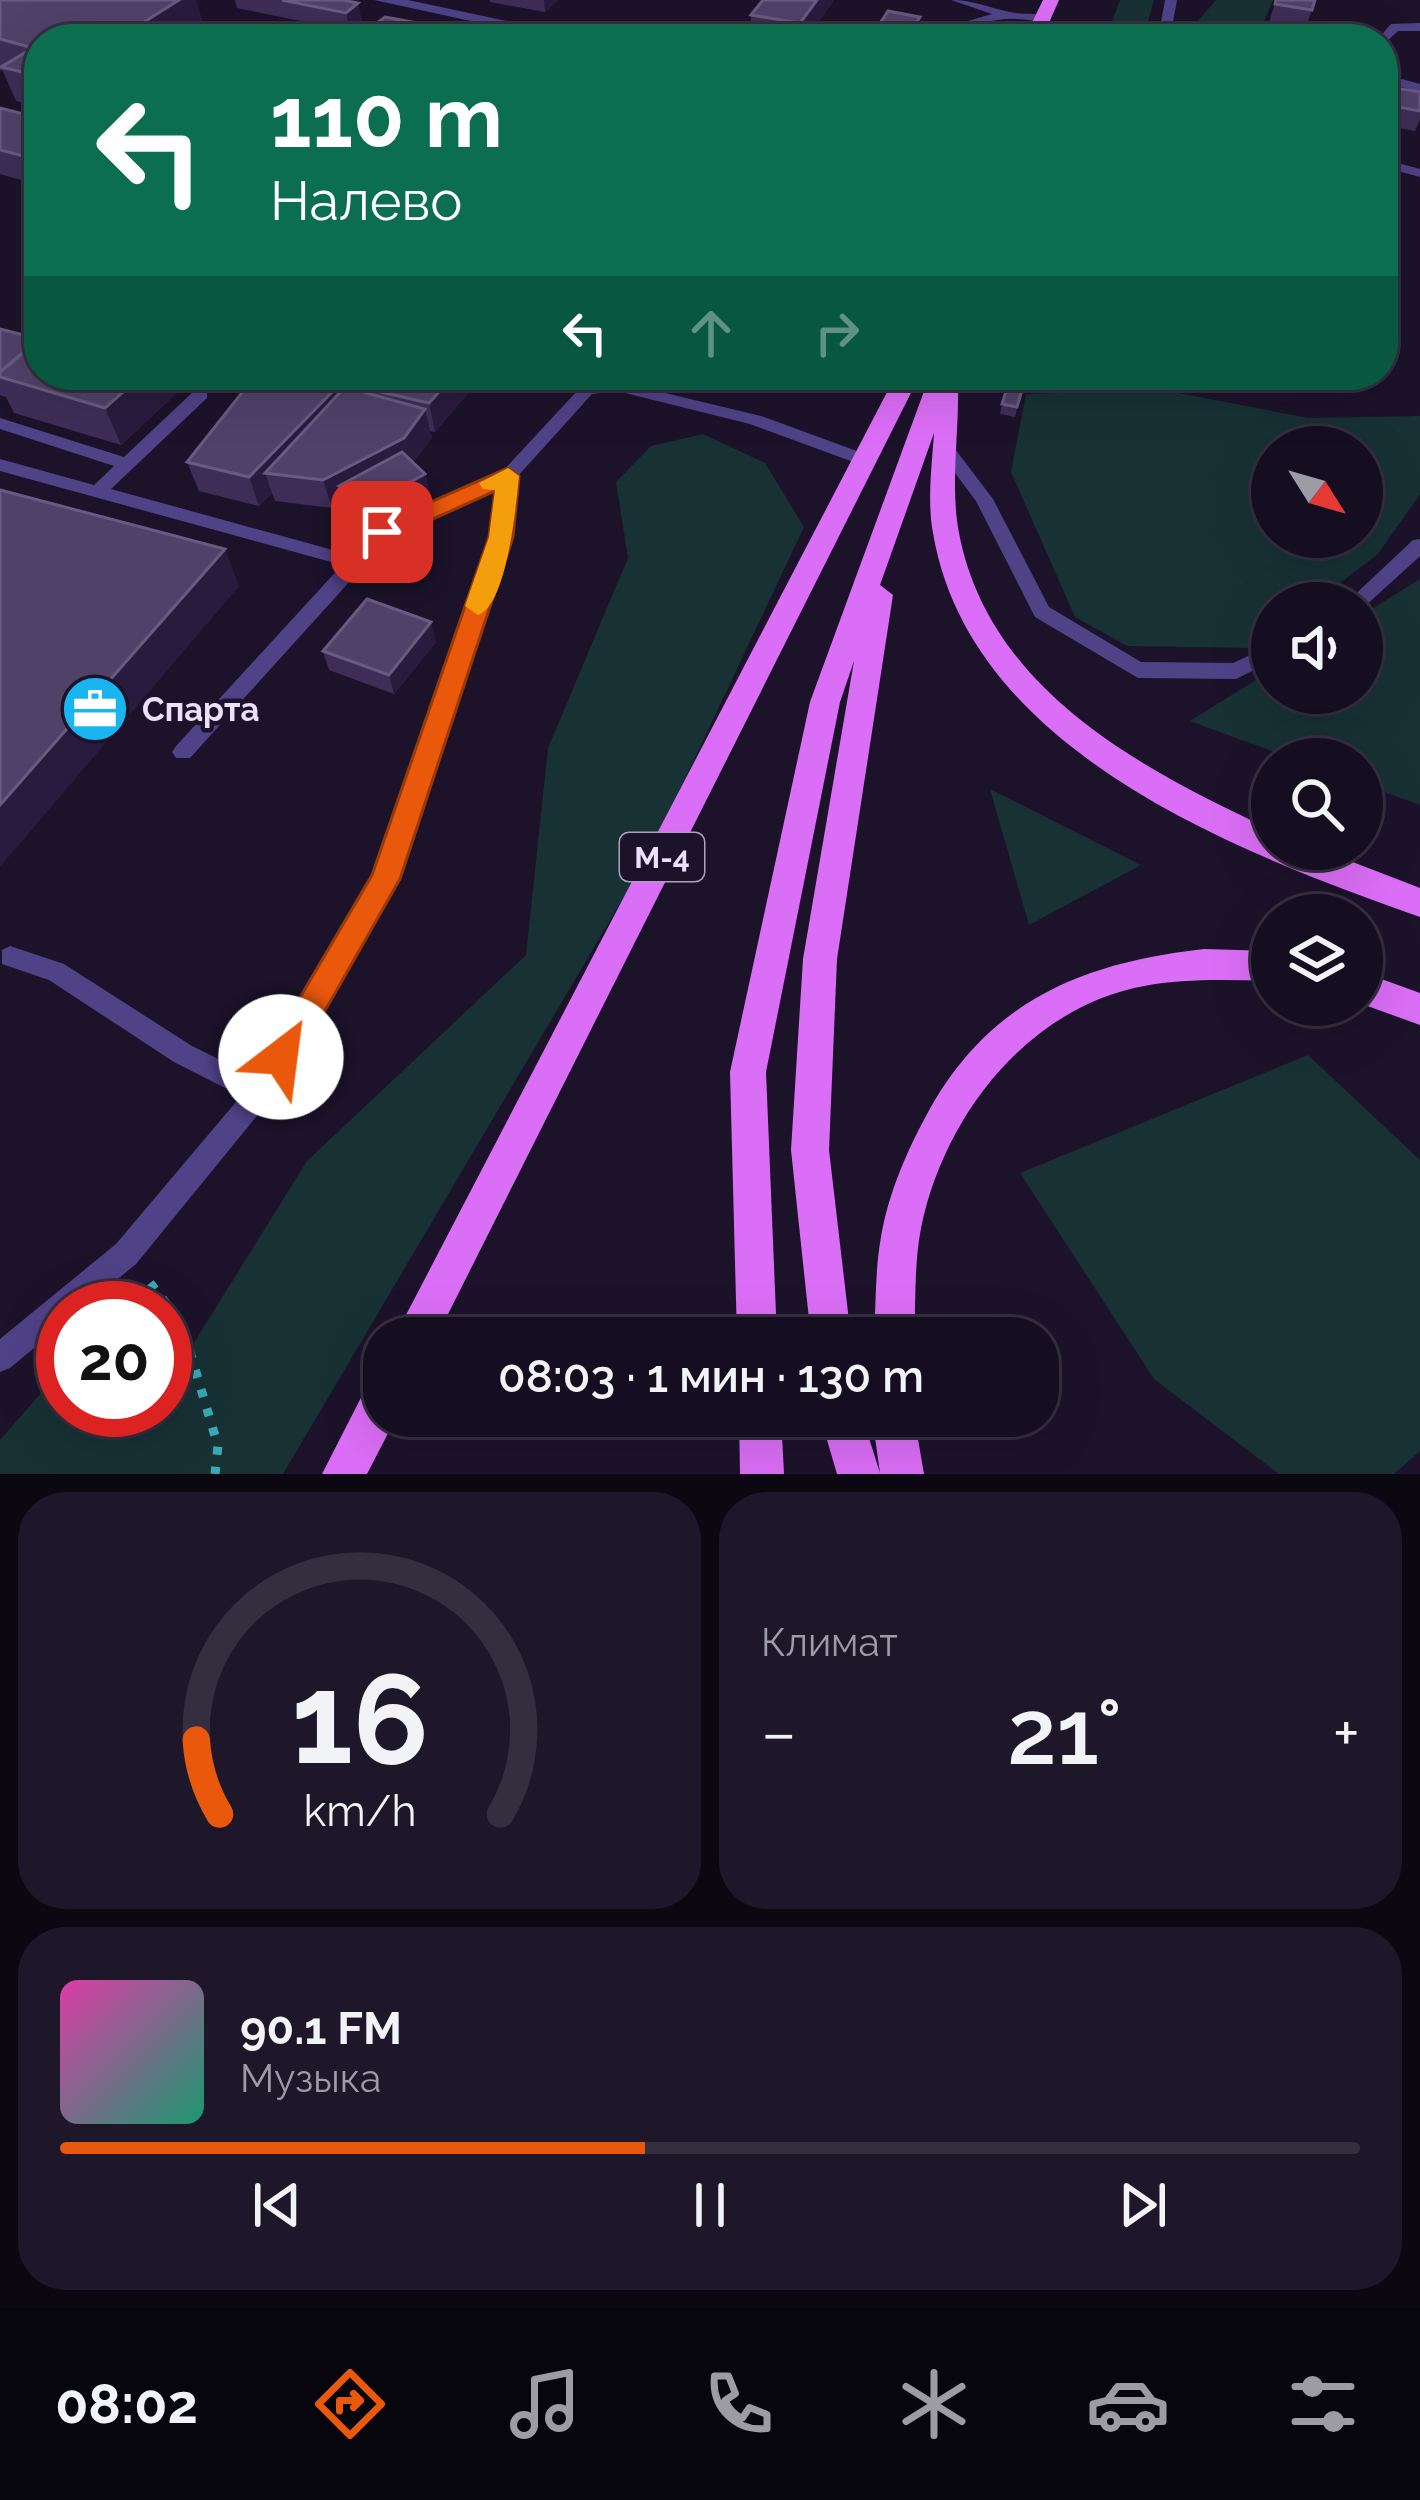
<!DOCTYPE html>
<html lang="ru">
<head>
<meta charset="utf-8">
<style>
	body { margin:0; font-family:Raleway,sans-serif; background:#1e1729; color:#f1f3f6; height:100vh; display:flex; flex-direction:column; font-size:45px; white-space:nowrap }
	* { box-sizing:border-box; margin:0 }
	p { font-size:39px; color:#9d9ca5 }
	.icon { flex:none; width:66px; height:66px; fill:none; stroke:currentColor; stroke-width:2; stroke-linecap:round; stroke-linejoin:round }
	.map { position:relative; height:1474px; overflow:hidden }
	.drawer { display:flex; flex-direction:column; gap:18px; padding:18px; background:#0c0812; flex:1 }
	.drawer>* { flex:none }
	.hud { position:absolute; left:24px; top:24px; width:1374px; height:366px; border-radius:48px; box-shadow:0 12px 48px #0002,0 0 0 3px #342e3e; background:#0b6e4f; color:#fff; overflow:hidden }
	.needle { width:78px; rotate:127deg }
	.tools { position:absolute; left:1251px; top:426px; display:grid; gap:24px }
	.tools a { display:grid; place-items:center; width:132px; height:132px; border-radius:50%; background:#150e20; box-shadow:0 12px 48px #0002,0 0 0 3px #342e3e; font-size:60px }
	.speed { position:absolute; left:36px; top:1281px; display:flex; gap:24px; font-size:60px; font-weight:700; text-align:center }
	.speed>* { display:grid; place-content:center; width:156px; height:156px; border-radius:50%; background:#150e20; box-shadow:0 12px 48px #0002,0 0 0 3px #342e3e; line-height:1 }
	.speed .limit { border:18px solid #d22; background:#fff; color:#111 }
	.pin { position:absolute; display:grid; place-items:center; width:102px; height:102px; color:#fff; margin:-51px; border-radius:24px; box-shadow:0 6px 18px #0006 }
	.me { position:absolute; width:132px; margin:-66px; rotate:30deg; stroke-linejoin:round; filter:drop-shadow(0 0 9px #0008) }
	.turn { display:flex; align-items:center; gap:42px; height:252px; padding:0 48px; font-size:54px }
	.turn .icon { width:156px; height:156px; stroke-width:2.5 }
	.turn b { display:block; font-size:84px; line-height:102px }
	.lanes { display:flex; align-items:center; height:114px; padding:0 48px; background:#0003; justify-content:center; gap:60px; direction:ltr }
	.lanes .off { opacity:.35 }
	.big { font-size:90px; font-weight:600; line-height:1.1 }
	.drawer .widget { flex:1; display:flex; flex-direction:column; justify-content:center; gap:18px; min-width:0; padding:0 42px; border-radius:48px; background:#1e1729 }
	.drawer .dial { align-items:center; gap:0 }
	.dial svg { height:312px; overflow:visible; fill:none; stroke:#342e3e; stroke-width:7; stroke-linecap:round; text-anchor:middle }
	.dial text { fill:#f1f3f6; stroke:none }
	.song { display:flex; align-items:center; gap:36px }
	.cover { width:144px; height:144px; border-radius:18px; background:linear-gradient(135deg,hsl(320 70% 55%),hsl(160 70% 35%)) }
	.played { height:12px; border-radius:6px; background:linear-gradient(90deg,#ea580c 45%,#342e3e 45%) }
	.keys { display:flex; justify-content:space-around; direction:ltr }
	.heat { display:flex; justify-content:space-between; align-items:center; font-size:66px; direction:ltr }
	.drawer .tiles { flex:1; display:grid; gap:18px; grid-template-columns:1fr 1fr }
	.widget:last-child { grid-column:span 2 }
	.trip { position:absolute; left:363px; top:1317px; width:696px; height:120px; border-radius:48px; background:#150e20; box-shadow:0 12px 48px #0002,0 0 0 3px #342e3e; font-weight:600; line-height:120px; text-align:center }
	.dock { display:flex; height:192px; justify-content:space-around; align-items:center; background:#08060d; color:#9d9ca5 }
	.dock .icon { width:84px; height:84px }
	.dock .active { color:#ea580c }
	.dock b { font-size:54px; color:#f1f3f6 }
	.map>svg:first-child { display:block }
</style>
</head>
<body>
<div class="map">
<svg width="1420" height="1474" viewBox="0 0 1420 1474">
	<rect width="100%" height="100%" fill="#1c132b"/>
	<g fill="#173135" fill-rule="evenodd">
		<polygon points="1120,0 1154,0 1143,39 1106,39"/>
		<polygon points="1216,0 1273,0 1264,21 1282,28 1283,39 1207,39 1192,28"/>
		<path d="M1163,390L1308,418L1420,416V494L1378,554L1314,603H1272V635L1255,648L1127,646L1075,617L1011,472L1026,394ZM1362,447V537H1272V447Z"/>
		<polygon points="703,434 765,463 804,527 651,851 283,1474 0,1474 0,1440 42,1392 63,1387 63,1410 165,1410 165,1362 185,1357 307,1161 526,955 548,748 628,558 616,482 651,446"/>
		<polygon points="1420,579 1420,805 1362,784 1362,759 1294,759 1190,721 1272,670 1272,693 1362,693 1362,615"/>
		<polygon points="990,789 1141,865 1029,925"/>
		<polygon points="1308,1055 1420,1160 1420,1451 1394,1474 1279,1474 1154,1379 1020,1173"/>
	</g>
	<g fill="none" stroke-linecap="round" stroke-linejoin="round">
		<polyline stroke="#39a9b7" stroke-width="9" stroke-dasharray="8 12" stroke-linecap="butt" points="150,1283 181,1322 218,1446 215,1474"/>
		<g fill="#504287" fill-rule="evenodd">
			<path d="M951,0C973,0 990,8 1010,12C1024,15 1036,12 1049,18L1043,22C1024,19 1002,16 983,24C969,29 964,39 948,39L968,21L992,14Z"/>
			<polygon points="1165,0 1177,0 1170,39 1158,39"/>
			<polygon points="1420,23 1420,31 1398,31 1383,45 1383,39 1378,39 1391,24"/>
			<polygon points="1383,74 1420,84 1420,92 1383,82"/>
			<polygon points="1383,159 1420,169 1420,177 1383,167"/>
			<path d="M543,375C564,375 575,383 594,384C615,385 635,375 656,375L636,386L761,416L873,457L876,461L867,467L750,424L617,391L592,394L517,477L510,537L396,879L269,1101L136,1264L82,1308H63V1324L10,1368L0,1372V1339L116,1244L241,1096L174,1062L49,980L2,964V950L10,946L64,964L192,1046L255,1077L375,876L492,537L498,488L389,538L190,758H176L172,752L176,746L342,565L0,471V459L94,485L114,466L0,429V418L124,457L195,390H207V398L111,489L351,555L375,528L502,472L577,391Z"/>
			<polygon points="949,447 955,449 993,499 1049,607 1141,662 1233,663 1272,645 1272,661 1236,679 1138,678 1035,617 976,501 940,453"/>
			<polygon points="1420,539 1420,556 1363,608 1362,603 1346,603 1413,540"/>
		</g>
		<polygon fill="#504287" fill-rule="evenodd" points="374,0 408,0 590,39 554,39"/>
		<g fill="#db6ef6" fill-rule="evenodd">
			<polygon points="1043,0 1059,0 1042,39 1024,39"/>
			<polygon points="896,375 920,375 436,1338 394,1338"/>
			<path d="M930,375H954L952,381L958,387C959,435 950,486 959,533C989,690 1141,769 1272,830V849H1319L1420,888V917C1238,852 970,752 933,533C927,501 932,465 934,433L880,585L893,595L837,959L829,1150L851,1338H811L791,1150L803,959L854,661L840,702L766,1072L777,1338H737L730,1072L810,702Z"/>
			<path d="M1204,949L1272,951V981C1229,980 1187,978 1144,986C1027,1008 944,1116 921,1228C914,1264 916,1302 914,1338H874C876,1304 875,1270 881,1237C888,1195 906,1153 926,1116C987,1002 1080,963 1204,949Z"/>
			<polygon points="1362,972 1420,993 1420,1025 1362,1004"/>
			<polygon points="384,1376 384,1416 397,1416 367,1474 322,1474 369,1382"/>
			<polygon points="739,1416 781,1416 784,1474 740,1474"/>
			<polygon points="820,1416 862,1416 880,1473 872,1416 914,1416 924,1474 837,1474"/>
		</g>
	</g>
	<g fill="#3e2e57">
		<polygon points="0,0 196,0 203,25 181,39 39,39 39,107 16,101 3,71 0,70"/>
		<polygon points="235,0 343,0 362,21 350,31 237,8"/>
		<polygon points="490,0 558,0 545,12 490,2"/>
		<polygon points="834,0 806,39 751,39 751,15"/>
		<polygon points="1276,0 1315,0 1306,28 1269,22"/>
		<polygon points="377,23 461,39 411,39 379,33"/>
		<polygon points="1383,86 1420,92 1420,119 1415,131 1383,125"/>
		<polygon points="0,108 39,118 39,185 0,174"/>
		<polygon points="0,329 39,375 196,375 121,445 14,413 6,397 0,395"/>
		<polygon points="221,375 470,375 466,379 469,392 435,432 430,431 432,438 413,462 425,474 430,494 377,523 345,506 344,502 332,508 275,501 272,493 259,506 199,491 187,462 245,390 224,384"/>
		<polygon points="1022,390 1015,417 1000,414 1002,404"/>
		<polygon points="436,642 394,694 329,670 323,651"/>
	</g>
	<g fill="#291b3e">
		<polygon points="179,0 196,0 203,25 181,39 117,39"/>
		<polygon points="544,0 558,0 545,12"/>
		<polygon points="817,0 834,0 806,39 799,39 800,23"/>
		<polygon points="358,3 362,21 350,31 346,13"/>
		<polygon points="920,17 918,35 915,39 906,39"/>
		<polygon points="142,375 196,375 121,445 105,408"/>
		<polygon points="454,375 470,375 466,379 469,392 435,432 429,403"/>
		<polygon points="341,383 349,411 265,473 272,493 259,506 249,477"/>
		<polygon points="425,409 432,438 410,466 339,486 344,502 332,508 323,480"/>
		<polygon points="425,474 430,494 377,523 372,503"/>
		<polygon points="225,549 239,586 0,867 0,805"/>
		<polygon points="431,622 436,642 394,694 389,675"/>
	</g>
	<g fill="#504169" stroke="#685a80" stroke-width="3">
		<polygon points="0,0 179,0 117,39 39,39 39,76 1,67 33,48 0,39"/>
		<polygon points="282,0 343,0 358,3 346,13"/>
		<polygon points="763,0 817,0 800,23 751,15"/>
		<polygon points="1276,0 1315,0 1312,10 1275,4"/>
		<polygon points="888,11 920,17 906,39 870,39"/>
		<polygon points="385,17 460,31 452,38 377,23"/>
		<polygon points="505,27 561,39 492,39"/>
		<polygon points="1383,86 1420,92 1420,111 1383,104"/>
		<polygon points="0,108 39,118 39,160 0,150"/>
		<polygon points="0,329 39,339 0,372"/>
		<polygon points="39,340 39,375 142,375 105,408 0,377 0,372"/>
		<polygon points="256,375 454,375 429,403 341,383 249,477 187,462"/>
		<polygon points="345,387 425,409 404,438 323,480 265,473"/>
		<polygon points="1007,388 1022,390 1017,407 1002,404"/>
		<polygon points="402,452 425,474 372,503 339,486"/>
		<polygon points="0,490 225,549 0,805"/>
		<polygon points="367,599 431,622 389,675 323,651"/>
	</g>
	<polygon fill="#ea580c" stroke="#983908" stroke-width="3" points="508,468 519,476 513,537 400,879 293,1067 281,1072 270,1067 265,1057 372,875 489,537 495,491 391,538 382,541 370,532 374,527"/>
	<path fill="#f59e0b" d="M508,468L519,476C516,506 507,605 478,615L465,606L489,537L495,490L483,489L479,483Z"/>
	<defs>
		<symbol id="office-disc" viewBox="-11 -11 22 22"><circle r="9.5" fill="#18b5f0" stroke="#1c132b"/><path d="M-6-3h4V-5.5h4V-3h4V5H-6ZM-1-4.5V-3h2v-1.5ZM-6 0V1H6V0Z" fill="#fff"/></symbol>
	</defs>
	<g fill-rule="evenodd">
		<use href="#office-disc" x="57" y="671" width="76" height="76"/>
	</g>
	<g text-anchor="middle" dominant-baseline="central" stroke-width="9" stroke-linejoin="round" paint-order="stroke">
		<rect fill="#1c132b" stroke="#aba2be" stroke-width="3" x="620" y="833" width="84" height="48" rx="9"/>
		<g font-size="30" font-weight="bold" fill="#e8e0fd">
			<text x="662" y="857">М-4</text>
		</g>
		<g font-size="33" font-weight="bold" fill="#e8e0fd" stroke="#1c132b" text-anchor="start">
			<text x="142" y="709">Спарта</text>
		</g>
	</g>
</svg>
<div class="tools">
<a><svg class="needle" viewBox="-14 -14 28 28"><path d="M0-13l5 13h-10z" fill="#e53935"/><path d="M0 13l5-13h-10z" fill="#9d9ca5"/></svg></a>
<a><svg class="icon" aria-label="sound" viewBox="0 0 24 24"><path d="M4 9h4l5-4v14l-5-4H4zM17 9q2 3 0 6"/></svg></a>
<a><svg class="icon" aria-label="search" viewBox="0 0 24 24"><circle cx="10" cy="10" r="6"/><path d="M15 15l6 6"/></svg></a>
<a><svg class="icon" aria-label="layers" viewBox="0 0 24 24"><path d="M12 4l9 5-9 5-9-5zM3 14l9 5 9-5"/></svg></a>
</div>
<div class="speed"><div class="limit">20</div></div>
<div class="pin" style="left:382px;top:532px;background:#d93025"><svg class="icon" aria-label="arrive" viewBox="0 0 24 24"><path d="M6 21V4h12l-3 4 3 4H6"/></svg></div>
<svg class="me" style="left:281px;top:1057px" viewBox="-20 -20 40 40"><circle r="19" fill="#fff"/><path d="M0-13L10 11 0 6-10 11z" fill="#ea580c"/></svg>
<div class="trip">08:03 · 1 мин · 130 m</div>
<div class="hud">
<div class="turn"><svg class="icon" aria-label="left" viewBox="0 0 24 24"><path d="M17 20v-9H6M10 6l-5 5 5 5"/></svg><div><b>110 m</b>Налево</div></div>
<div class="lanes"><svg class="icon" aria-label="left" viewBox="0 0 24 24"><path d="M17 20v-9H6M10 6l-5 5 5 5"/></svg><svg class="icon off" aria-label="ahead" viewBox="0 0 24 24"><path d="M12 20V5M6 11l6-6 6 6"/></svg><svg class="icon off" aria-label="right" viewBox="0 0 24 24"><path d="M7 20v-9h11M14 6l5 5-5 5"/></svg></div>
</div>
</div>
<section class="drawer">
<div class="tiles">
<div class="widget dial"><svg viewBox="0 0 100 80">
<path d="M14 69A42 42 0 1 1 86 69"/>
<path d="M14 69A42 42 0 0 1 8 50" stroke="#ea580c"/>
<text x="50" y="56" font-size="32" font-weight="700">16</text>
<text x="50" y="72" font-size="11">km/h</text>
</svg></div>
<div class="widget"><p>Климат</p>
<div class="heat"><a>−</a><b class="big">21°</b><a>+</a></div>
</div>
<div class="widget">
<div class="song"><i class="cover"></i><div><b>90.1 FM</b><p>Музыка</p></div></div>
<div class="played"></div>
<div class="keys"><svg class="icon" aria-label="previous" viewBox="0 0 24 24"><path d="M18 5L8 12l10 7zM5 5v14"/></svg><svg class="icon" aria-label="pause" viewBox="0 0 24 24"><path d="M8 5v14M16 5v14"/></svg><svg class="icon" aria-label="next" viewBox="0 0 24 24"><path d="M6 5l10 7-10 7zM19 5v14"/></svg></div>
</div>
</div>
</section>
<nav class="dock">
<b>08:02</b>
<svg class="icon active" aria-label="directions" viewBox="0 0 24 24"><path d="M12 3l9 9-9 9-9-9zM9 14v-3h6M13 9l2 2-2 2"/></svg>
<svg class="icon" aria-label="music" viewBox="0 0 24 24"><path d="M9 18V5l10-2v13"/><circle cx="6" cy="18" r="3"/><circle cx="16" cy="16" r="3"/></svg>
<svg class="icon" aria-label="phone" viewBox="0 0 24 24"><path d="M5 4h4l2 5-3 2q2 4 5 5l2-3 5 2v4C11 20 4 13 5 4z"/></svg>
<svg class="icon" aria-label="climate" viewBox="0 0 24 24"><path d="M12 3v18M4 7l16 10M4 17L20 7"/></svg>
<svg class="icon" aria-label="car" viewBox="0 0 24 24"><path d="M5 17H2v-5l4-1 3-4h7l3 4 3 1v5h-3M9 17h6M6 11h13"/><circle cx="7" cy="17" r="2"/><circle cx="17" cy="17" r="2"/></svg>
<svg class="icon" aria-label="filters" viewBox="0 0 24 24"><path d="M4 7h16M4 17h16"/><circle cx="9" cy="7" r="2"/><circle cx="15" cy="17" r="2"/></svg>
</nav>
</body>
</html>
